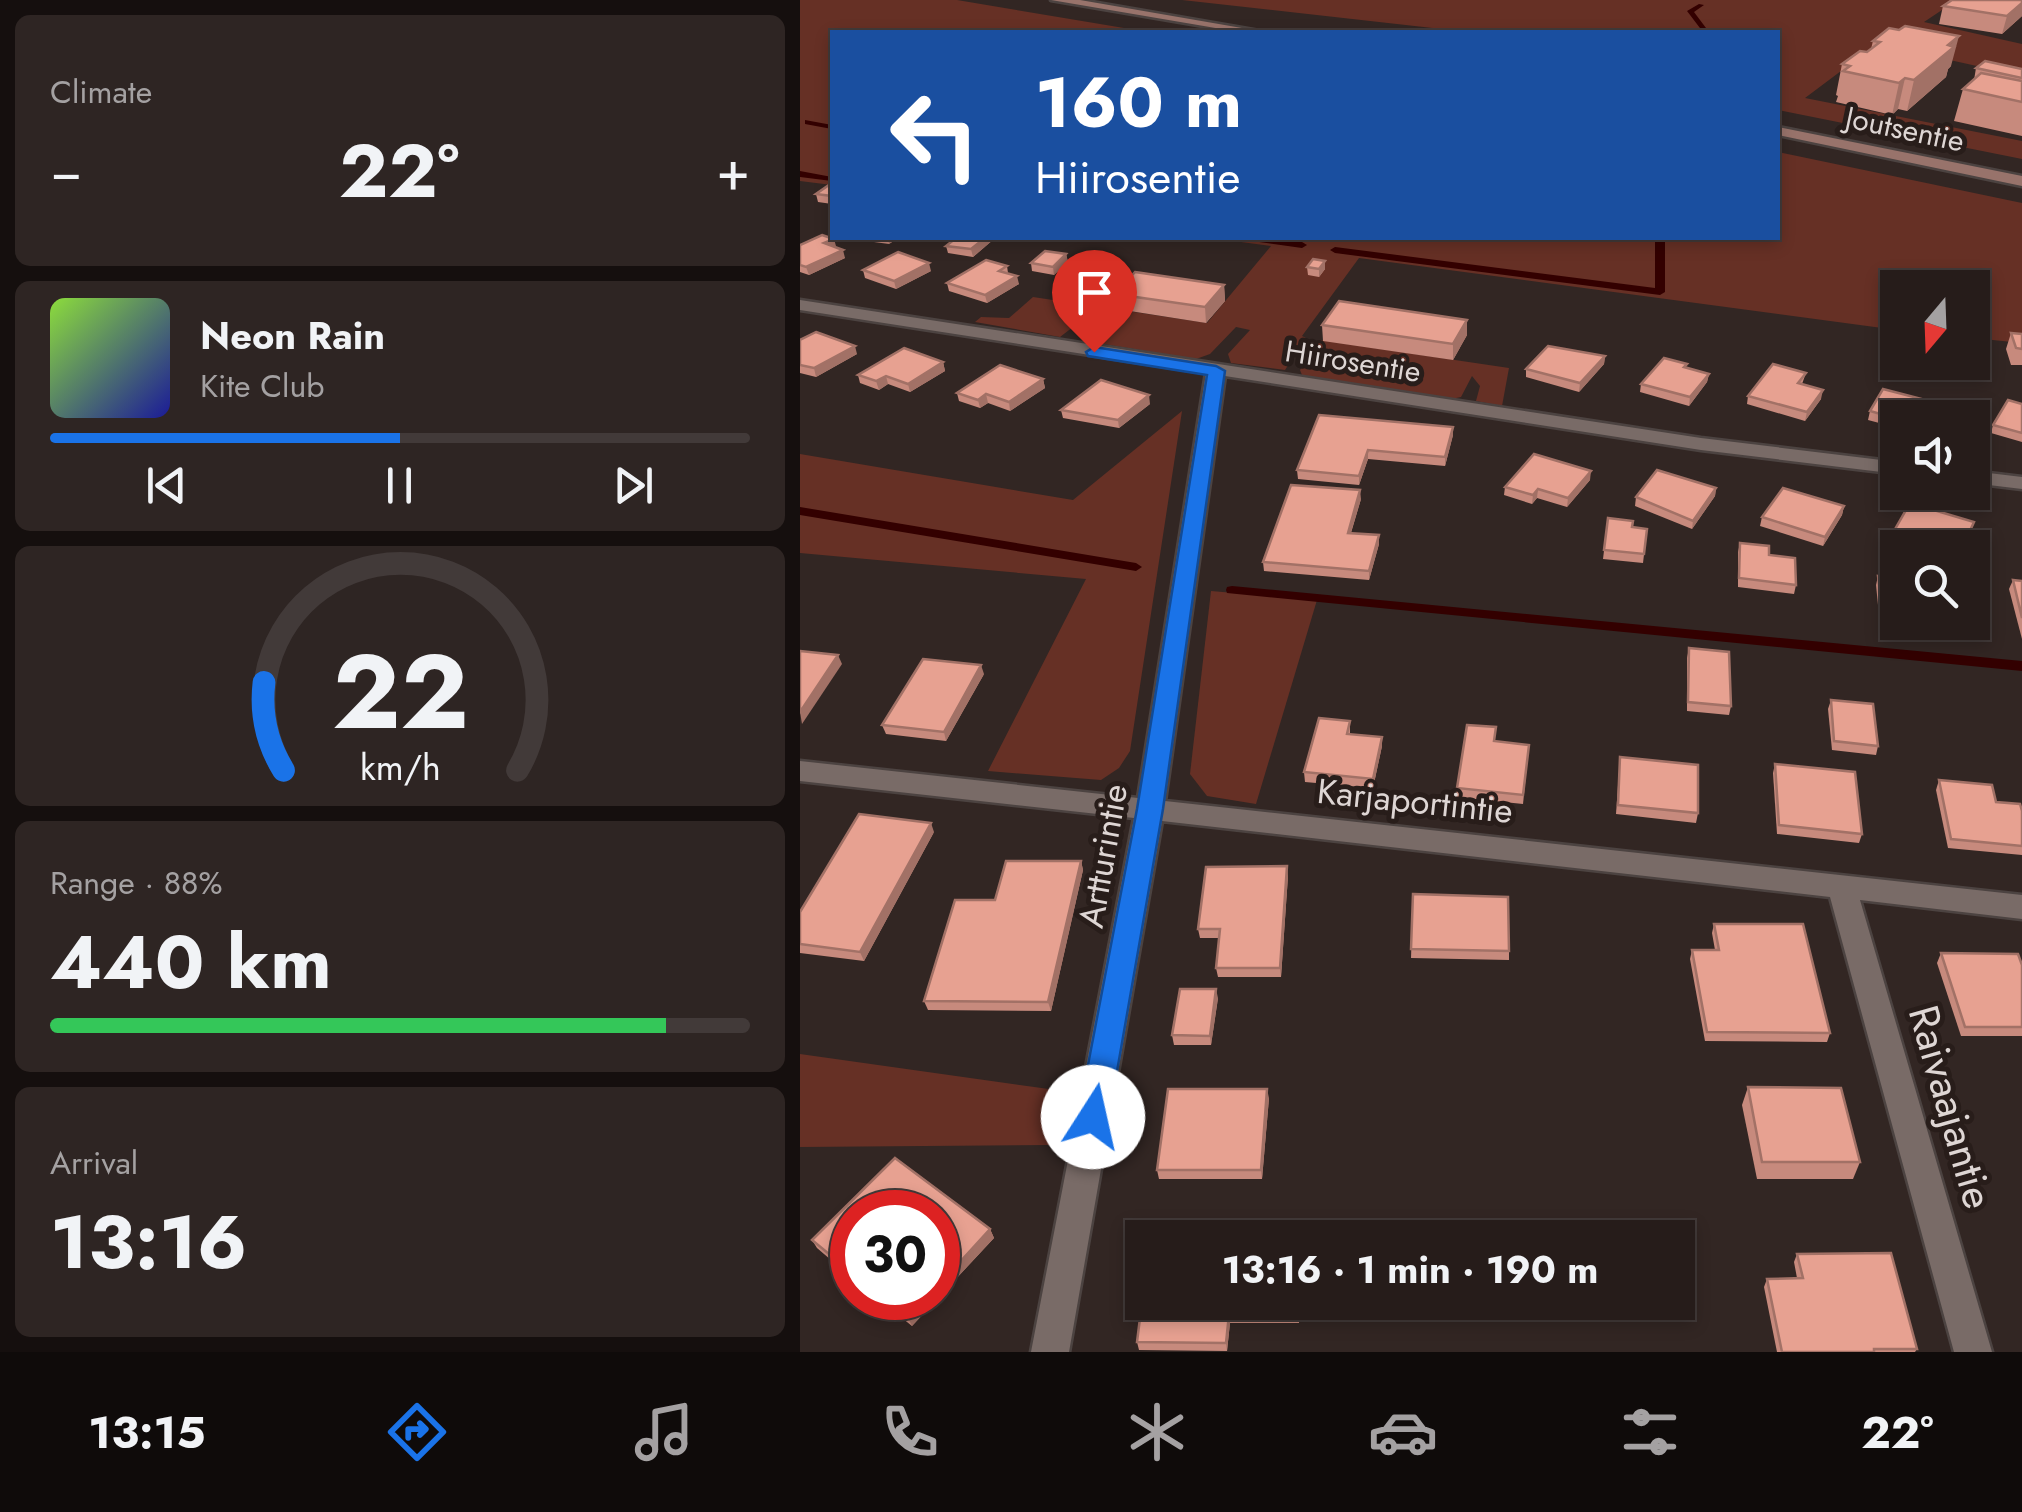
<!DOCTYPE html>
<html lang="en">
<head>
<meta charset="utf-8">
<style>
	body { margin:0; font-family:Jost,sans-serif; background:#2e2523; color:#f1f3f6; height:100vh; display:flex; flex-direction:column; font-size:38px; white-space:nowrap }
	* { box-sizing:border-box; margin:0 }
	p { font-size:32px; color:#a4a1a2 }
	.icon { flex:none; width:55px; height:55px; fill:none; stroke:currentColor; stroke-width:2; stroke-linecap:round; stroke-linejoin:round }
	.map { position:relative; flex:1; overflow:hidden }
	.panel { display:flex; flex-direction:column; gap:15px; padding:15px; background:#150f0e; width:800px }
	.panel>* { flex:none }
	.guide { position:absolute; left:30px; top:30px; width:950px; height:210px; border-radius:0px; box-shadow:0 5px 15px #0003,0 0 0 2px #423a39; background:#1a4fa0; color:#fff; overflow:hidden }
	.needle { width:65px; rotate:199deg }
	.controls { position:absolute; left:1080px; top:270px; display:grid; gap:20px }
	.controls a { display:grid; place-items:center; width:110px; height:110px; border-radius:0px; background:#261c1a; box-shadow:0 5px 15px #0003,0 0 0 2px #423a39; font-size:50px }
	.speed { position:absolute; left:30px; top:1190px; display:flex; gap:20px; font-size:50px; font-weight:700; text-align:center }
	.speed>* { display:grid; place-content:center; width:130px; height:130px; border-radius:50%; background:#261c1a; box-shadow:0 5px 15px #0003,0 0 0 2px #423a39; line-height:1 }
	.speed .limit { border:15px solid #d22; background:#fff; color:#111 }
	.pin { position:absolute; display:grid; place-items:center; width:85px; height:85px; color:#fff; margin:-102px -42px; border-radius:50% 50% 50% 0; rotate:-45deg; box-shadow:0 0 10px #0007 }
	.pin .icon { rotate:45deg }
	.me { position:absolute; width:110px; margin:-55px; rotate:10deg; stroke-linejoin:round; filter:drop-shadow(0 0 8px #0008) }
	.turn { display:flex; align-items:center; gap:35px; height:210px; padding:0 40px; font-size:45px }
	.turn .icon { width:130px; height:130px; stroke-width:2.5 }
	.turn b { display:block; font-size:70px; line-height:85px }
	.big { font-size:75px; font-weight:700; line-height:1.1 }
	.panel .widget { flex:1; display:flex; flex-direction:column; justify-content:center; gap:15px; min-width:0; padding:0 35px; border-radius:15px; background:#2e2523 }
	.panel .dial { align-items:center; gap:0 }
	.dial svg { height:260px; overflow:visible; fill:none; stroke:#423a39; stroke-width:7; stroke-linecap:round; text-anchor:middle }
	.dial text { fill:#f1f3f6; stroke:none }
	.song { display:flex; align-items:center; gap:30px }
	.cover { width:120px; height:120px; border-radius:15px; background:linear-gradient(135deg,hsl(90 70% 55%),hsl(240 70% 35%)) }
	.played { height:10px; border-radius:5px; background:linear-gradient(90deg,#1a73e8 50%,#423a39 50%) }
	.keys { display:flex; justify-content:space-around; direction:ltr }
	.heat { display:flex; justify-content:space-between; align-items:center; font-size:55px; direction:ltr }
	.charge { height:15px; border-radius:8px; background:linear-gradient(90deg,#34c759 88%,#423a39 0) }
	.trip { position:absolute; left:325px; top:1220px; width:570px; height:100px; border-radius:0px; background:#261c1a; box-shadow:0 5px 15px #0003,0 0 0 2px #423a39; font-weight:700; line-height:100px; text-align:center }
	.tabs { display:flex; height:160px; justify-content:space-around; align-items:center; background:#0f0b0a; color:#a4a1a2 }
	.tabs .icon { width:70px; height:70px }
	.tabs .selected { color:#1a73e8 }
	.tabs b { font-size:45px; color:#f1f3f6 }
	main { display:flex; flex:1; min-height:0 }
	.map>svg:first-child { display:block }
</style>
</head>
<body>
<main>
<section class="panel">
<div class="widget"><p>Climate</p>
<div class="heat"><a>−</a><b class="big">22°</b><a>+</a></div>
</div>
<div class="widget">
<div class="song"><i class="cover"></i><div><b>Neon Rain</b><p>Kite Club</p></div></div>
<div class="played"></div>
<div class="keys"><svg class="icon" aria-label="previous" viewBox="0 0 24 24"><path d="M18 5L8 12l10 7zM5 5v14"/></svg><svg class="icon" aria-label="pause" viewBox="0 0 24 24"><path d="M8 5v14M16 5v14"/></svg><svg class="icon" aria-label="next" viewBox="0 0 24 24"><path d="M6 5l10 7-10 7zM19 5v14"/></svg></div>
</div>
<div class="widget dial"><svg viewBox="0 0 100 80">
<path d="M14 69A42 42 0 1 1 86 69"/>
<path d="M14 69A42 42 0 0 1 8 42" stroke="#1a73e8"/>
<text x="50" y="56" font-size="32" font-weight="700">22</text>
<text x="50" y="72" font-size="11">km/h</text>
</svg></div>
<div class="widget"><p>Range · 88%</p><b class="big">440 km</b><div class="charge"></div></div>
<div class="widget"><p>Arrival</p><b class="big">13:16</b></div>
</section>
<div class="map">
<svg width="1222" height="1352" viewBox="0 0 1222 1352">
	<rect width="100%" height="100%" fill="#322623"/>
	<g fill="#663025">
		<polygon points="0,0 157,0 348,32 32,32 32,185 0,181"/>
		<polygon points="382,0 1157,0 1124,22 1222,44 1222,76 1100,49 1065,53 1005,98 1222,141 1222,159 978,110 978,32 668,32"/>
		<polygon points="978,152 1222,203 1222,343 1173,338 1172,288 1098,288 1097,330 559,258 502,336 506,338 485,370 431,363 428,354 450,330 436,327 410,354 396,359 285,341 287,331 308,308 407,323 471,246 411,238 978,238"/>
		<polygon points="233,297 299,307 260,337 175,322 181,317 209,318"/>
		<polygon points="520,340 709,368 702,406 676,401 680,386 672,376 661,397 651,399 502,375 500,370"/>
		<polygon points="382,411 330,751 319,768 301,780 188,771 286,579 0,553 0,454 273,500"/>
		<polygon points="411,591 517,600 456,804 407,796 390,774"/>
		<polygon points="0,1054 256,1090 250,1145 0,1147"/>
	</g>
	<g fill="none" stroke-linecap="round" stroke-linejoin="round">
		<g fill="#300" fill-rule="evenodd">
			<polygon points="899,4 904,5 894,12 909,32 903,32 887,11"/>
			<polygon points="5,120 32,125 32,129 5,124"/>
			<polygon points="0,171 32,177 32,181 0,177"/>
			<polygon points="447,238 468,238 502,242 507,245 502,248 452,241"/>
			<polygon points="855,238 865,238 865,292 860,295 535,253 530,250 535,247 855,288"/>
			<polygon points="0,507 336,563 342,567 336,571 0,515"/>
			<polygon points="432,586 1222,661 1222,671 427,593 426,590 427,587"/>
		</g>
		<defs>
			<g id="street">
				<polygon points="0,300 901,438 1098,462 1098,474 901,450 425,376 365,801 1222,895 1222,919 1060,900 1192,1352 1154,1352 1030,897 362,821 269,1352 231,1352 334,818 0,781 0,761 338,798 406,373 0,310"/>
				<polygon points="1172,471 1222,477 1222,489 1172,483"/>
			</g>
			<g id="secondary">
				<polygon points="251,0 280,0 465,32 439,32"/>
				<polygon points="978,127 1222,176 1222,186 978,135"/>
			</g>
		</defs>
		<use href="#street" stroke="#4c4341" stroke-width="5"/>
		<use href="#secondary" stroke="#4c4341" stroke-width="5"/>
		<use href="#street" fill="#796b67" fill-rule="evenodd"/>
		<use href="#secondary" fill="#98736b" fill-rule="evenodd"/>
	</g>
	<g fill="#c78a7d">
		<polygon points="1222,0 1222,16 1202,34 1139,24 1143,6"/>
		<polygon points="1073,41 1151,66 1148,69 1146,77 1107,111 1098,109 1092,115 1036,102 1038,96 1036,95 1042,64 1067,52 1071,49"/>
		<polygon points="1176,68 1222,69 1222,136 1154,121 1163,89 1174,80"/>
		<polygon points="32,186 32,204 18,202 16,194"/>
		<polygon points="73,238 98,238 89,244 74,242"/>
		<polygon points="156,238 194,238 194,239 173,257 148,253 146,246"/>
		<polygon points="0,245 36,246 34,247 45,258 9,275 0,272"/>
		<polygon points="266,254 268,262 254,275 232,271 231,263"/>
		<polygon points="207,266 208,273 219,284 187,303 149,291 147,283"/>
		<polygon points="507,267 525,269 519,277 508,275"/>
		<polygon points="63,270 131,271 96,289 65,278"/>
		<polygon points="424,285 425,301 406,323 317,309 315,294"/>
		<polygon points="667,320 667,335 653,360 523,341 522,325"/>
		<polygon points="1211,333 1222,334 1222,365 1211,365 1206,349"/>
		<polygon points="0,340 57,354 16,377 0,373"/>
		<polygon points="805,356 804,364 779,392 726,377 726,369"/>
		<polygon points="143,362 145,371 110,392 88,384 79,390 60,383 58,375"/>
		<polygon points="886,367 909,374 907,382 889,406 840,392 841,384"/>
		<polygon points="1006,373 1002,384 1021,399 1005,421 947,404 948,396"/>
		<polygon points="243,379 245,388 210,411 188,403 180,408 159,401 157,393"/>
		<polygon points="350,404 319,428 263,418 261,410"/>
		<polygon points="1141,404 1139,412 1098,418 1098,428 1068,420 1070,411"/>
		<polygon points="1222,404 1222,442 1191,433 1193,425"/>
		<polygon points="519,415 653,435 645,466 568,459 559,485 498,479 497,470"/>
		<polygon points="790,480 767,507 737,498 732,504 704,495 705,487"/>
		<polygon points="916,488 915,496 892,529 835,506 836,497"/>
		<polygon points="561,499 551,533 579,544 569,580 464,571 463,562"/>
		<polygon points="1044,506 1042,515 1023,546 960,526 962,517"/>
		<polygon points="808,518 832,527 847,529 843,563 803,559"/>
		<polygon points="1174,522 1163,548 1116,548 1092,540 1094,531"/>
		<polygon points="940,543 969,555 996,585 994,594 938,587 938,552"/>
		<polygon points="1078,576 1098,578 1098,622 1143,622 1140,631 1080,625 1076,585"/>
		<polygon points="1213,580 1222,581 1222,639 1209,589"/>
		<polygon points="889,648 931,706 929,715 887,711 887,658"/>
		<polygon points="184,674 146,741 86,734 82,725"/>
		<polygon points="1031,700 1078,746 1076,755 1032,750 1028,709"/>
		<polygon points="550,721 550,734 582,746 573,788 505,782 504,772"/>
		<polygon points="695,741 729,745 723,804 656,797 657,788"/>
		<polygon points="820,757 898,813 896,823 816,814"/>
		<polygon points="975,764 1062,834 1059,843 977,834 973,773"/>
		<polygon points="1139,780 1222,811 1222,855 1148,848 1136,790"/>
		<polygon points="134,832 64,961 0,953 0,912"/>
		<polygon points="281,861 283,870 251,1011 128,1010 124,1001 195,900"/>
		<polygon points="488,876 481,977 418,977 416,968 420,938 400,938 398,929"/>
		<polygon points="613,894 709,951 709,960 611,958"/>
		<polygon points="914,924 1030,1033 1027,1042 905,1041 890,959 892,950 915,950 912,933"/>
		<polygon points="1141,953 1222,965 1222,1036 1161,1036 1137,963"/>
		<polygon points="418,998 411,1045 374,1045 372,1035"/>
		<polygon points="948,1087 1060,1162 1053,1179 957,1179 942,1105"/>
		<polygon points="469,1098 462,1179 359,1179 357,1170"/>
		<polygon points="95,1158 190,1229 194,1238 112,1326 77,1298 138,1298 138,1212 52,1212 52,1278 17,1248 12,1240"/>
		<polygon points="997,1254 1117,1349 1115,1352 977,1352 964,1287 967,1279 997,1278 994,1262"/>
		<polygon points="342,1302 500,1302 499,1323 430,1323 427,1351 339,1350 337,1342"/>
	</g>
	<g fill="#a27166">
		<polygon points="1222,3 1222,16 1202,34 1207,16"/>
		<polygon points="1159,36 1151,66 1148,69 1146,77 1107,111 1114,80"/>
		<polygon points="1105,78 1098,109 1092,115 1099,83"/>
		<polygon points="88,238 98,238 89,244"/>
		<polygon points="185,238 194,239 173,257 171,249"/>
		<polygon points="34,239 36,246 26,251 24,243"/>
		<polygon points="43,250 45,258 9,275 6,267"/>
		<polygon points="266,254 268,262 254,275 253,267"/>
		<polygon points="525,261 525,269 519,277 519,269"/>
		<polygon points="129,263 131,271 96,289 94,281"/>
		<polygon points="217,276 219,284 187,303 185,295"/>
		<polygon points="424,285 425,301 406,323 405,307"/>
		<polygon points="667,320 667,335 653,360 653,344"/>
		<polygon points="55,346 57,354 16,377 14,368"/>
		<polygon points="805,356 804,364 779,392 780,383"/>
		<polygon points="143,362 145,371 110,392 108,384"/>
		<polygon points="909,374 907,382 889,406 890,397"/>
		<polygon points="86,376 88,384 79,390 76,381"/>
		<polygon points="243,379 245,388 210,411 209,402"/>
		<polygon points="1023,390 1021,399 1005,421 1007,412"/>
		<polygon points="186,394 188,403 180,408 178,400"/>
		<polygon points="349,395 350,404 319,428 318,420"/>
		<polygon points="653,427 653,435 645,466 645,457"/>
		<polygon points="568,450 568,459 559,485 559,476"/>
		<polygon points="791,471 790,480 767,507 768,498"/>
		<polygon points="916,488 915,496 892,529 893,521"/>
		<polygon points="738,489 737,498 732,504 733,495"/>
		<polygon points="560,490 561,499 548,542 548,533"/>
		<polygon points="1044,506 1042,515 1023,546 1025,537"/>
		<polygon points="579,535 579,544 569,580 569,571"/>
		<polygon points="38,655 42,664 2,724 0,712"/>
		<polygon points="181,665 184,674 146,741 144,732"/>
		<polygon points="582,737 582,746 573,788 573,779"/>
		<polygon points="131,823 134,832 64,961 60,952"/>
		<polygon points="281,861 283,870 251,1011 248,1002"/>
		<polygon points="487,866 488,876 481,977 480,968"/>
		<polygon points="416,989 418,998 411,1045 410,1036"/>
		<polygon points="467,1089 469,1098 462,1179 461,1170"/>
		<polygon points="190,1229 194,1238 112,1326 108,1318 127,1298 138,1298 138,1286"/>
		<polygon points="429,1314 430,1323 427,1351 426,1343"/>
	</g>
	<g fill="#e7a191" stroke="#a27166" stroke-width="2.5">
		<polygon points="1152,0 1222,0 1222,3 1207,16 1143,6"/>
		<polygon points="1105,26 1159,36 1148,45 1154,47 1114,80 1105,78 1099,83 1043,71 1050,66 1042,64 1060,51 1067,52 1080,42 1073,41 1089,28 1099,30"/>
		<polygon points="1185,61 1222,69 1222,78 1176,68"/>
		<polygon points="1181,73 1222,81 1222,102 1163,89"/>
		<polygon points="29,185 32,186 32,196 16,194"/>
		<polygon points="22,235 34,239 24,243 43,250 6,267 0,265 0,245"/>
		<polygon points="156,238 185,238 171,249 146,246"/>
		<polygon points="245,251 266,254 253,267 231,263"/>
		<polygon points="98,252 129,263 94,281 63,270"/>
		<polygon points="513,259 525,261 519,269 507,267"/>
		<polygon points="186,260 207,266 199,271 217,276 185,295 147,283"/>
		<polygon points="335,272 424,285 405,307 315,294"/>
		<polygon points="539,301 667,320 653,344 522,325"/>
		<polygon points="16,332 55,346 14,368 0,365 0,340"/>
		<polygon points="1211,333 1222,334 1222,349 1216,348"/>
		<polygon points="748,346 805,356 780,383 726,369"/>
		<polygon points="104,348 143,362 108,384 86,376 76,381 58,375"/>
		<polygon points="864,358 887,364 884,367 909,374 890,397 841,384"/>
		<polygon points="973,364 1006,373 998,383 1023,390 1007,412 948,396"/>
		<polygon points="200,365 243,379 209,402 186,394 178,400 157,393"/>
		<polygon points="301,380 349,395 318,420 261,410"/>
		<polygon points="1083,389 1141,404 1134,418 1098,419 1070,411"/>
		<polygon points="1208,400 1222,404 1222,433 1193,425"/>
		<polygon points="519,415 653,427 645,457 568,450 559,476 497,470"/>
		<polygon points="734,454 791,471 768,498 738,489 733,495 705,487"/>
		<polygon points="857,470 916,488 893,521 836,497"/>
		<polygon points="491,485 560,490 548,533 579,535 569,571 463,562"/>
		<polygon points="983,488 1044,506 1025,537 962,517"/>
		<polygon points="1110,503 1174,522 1162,548 1148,548 1094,531"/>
		<polygon points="808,518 833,521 832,527 847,529 844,554 804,550"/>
		<polygon points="940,543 969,546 969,555 995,558 996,585 939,578"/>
		<polygon points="1078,576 1098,578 1098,617 1083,616"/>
		<polygon points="1213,580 1222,581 1222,618"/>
		<polygon points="889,648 929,652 931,706 888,702"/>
		<polygon points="0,651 38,655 0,712"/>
		<polygon points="123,659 181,665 144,732 82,725"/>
		<polygon points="1031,700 1073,704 1078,746 1034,741"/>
		<polygon points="519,718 550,721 547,734 582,737 573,779 504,772"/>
		<polygon points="667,725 696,727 694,741 729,745 723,795 657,788"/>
		<polygon points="820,757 898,765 898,813 818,805"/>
		<polygon points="975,764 1055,772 1062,834 979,825"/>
		<polygon points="1139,780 1192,785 1196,802 1220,804 1222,811 1222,846 1151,839"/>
		<polygon points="59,814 131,823 60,952 0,944 0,912"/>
		<polygon points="206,861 281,861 248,1002 124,1001 155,900 195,900"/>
		<polygon points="487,866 480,968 416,968 420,929 398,929 406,867"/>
		<polygon points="613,894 708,897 709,951 611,949"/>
		<polygon points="914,924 1003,924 1030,1033 907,1032 892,950 919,950"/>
		<polygon points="1141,953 1218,954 1222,965 1222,1027 1165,1027"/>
		<polygon points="380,989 416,989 410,1036 372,1035"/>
		<polygon points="948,1087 1041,1088 1060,1162 962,1162"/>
		<polygon points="368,1089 467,1089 461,1170 357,1170"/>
		<polygon points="95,1158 190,1229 138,1286 138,1212 52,1212 52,1273 12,1240"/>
		<polygon points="1091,1253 1117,1349 1074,1349 1074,1352 982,1352 967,1279 1003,1278 997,1254"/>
		<polygon points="83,1298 127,1298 108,1318"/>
		<polygon points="342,1302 499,1302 498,1315 429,1314 426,1343 337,1342"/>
	</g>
	<polygon fill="#1a73e8" stroke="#114b97" stroke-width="2.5" points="294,347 416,366 425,371 363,809 309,1117 304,1127 293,1131 282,1127 278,1117 337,809 407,375 288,356 286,352"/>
	<g text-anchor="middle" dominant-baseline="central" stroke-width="10" stroke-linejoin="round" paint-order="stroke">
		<g font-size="30" fill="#ded6d4" stroke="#281d1a">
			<text transform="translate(1105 129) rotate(12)">Joutsentie</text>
			<text transform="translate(553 361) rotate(9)">Hiirosentie</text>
		</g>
		<g font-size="35" fill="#ded6d4" stroke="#281d1a">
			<text transform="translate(615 801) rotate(6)">Karjaportintie</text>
			<text transform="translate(303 856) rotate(-80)">Artturintie</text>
		</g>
		<g font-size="42" fill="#ded6d4" stroke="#281d1a">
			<text transform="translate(1151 1107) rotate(74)">Raivaajantie</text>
		</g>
	</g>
</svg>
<div class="controls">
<a><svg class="needle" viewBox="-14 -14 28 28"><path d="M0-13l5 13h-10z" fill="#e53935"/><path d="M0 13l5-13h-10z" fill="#a4a1a2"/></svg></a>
<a><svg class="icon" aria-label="sound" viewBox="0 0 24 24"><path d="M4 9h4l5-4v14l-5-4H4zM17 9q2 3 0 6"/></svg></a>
<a><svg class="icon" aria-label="search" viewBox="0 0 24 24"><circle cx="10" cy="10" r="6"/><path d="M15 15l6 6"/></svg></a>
</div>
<div class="speed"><div class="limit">30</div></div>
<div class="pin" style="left:294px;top:352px;background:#d93025"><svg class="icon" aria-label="arrive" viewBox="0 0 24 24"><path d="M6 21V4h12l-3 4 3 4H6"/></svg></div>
<svg class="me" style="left:293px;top:1117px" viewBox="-20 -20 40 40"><circle r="19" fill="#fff"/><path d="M0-13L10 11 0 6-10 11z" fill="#1a73e8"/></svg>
<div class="trip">13:16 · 1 min · 190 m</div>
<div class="guide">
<div class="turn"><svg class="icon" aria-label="left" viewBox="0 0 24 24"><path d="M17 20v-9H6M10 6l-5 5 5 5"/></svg><div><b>160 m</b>Hiirosentie</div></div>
</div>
</div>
</main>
<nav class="tabs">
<b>13:15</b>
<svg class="icon selected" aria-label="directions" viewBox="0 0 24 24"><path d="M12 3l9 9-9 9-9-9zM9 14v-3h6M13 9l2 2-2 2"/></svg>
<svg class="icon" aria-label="music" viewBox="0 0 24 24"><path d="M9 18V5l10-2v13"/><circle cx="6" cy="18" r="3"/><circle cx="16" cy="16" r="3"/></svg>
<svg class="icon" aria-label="phone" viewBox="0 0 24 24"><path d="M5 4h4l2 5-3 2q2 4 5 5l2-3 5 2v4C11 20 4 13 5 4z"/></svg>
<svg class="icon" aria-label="climate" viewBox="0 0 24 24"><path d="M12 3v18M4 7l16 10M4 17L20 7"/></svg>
<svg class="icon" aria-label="car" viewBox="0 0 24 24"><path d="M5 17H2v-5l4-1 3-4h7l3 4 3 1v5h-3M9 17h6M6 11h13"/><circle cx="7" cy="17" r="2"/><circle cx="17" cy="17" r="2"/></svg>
<svg class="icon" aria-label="filters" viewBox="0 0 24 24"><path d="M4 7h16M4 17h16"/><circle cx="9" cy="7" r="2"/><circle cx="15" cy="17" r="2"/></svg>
<b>22°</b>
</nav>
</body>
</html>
